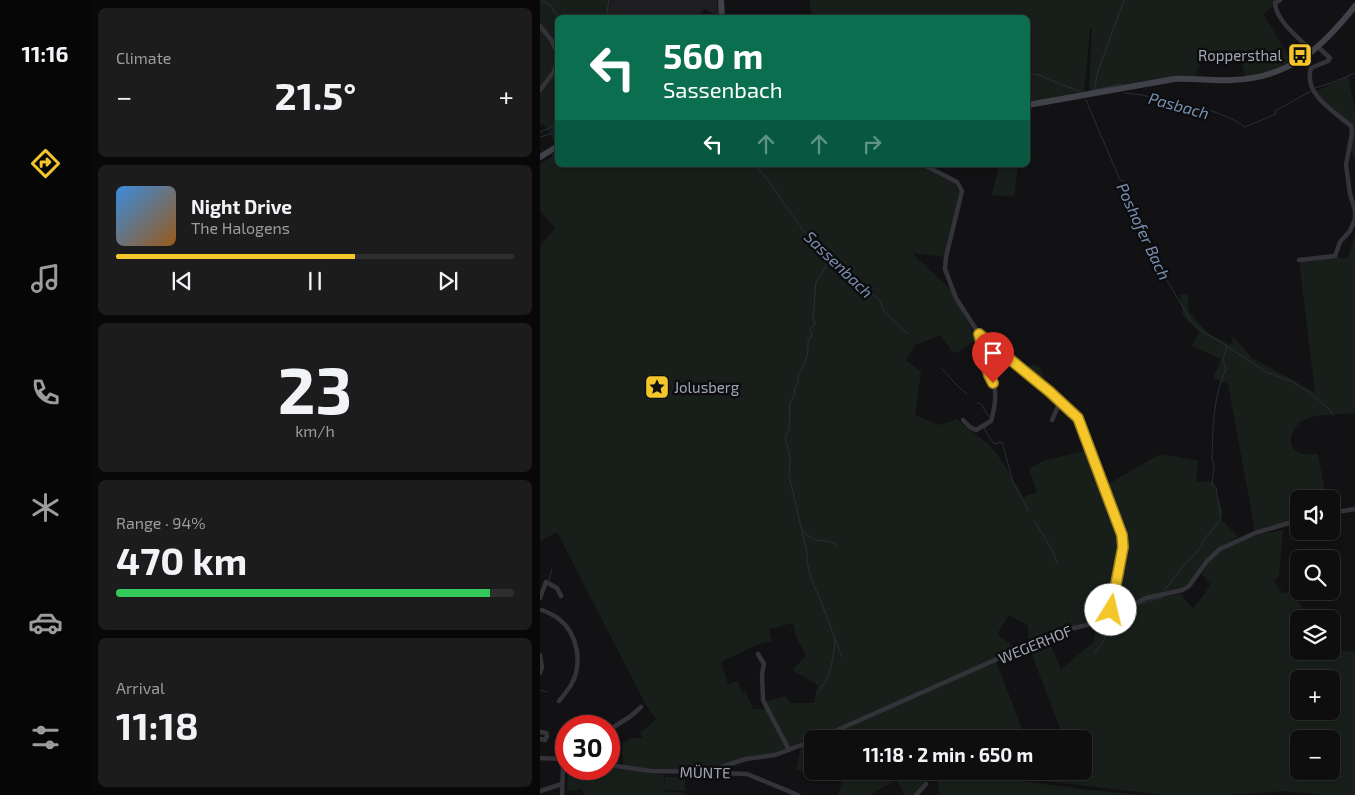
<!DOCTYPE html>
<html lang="en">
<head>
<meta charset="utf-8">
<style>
	body { margin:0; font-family:"Exo 2",sans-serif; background:#1c1c1d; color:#f1f3f6; height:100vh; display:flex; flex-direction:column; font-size:19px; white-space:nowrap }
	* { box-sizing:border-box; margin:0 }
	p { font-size:16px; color:#9b9c9e }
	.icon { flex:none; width:28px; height:28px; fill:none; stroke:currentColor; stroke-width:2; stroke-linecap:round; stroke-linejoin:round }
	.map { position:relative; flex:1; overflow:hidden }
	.details { display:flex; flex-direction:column; gap:8px; padding:8px; background:#080808; width:450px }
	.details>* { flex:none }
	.top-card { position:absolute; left:15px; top:15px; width:475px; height:152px; border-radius:8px; box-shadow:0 2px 8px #0003,0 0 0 1px #2e2e2f; background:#0b6e4f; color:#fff; overflow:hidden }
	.buttons { position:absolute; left:750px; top:490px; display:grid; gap:10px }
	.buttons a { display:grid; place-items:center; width:50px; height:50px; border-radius:8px; background:#0e0e0f; box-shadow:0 2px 8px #0003,0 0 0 1px #2e2e2f; font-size:25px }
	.speed { position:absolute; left:15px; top:715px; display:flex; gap:10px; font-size:25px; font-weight:700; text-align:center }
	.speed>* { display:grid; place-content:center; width:65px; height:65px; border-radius:50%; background:#0e0e0f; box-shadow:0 2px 8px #0003,0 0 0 1px #2e2e2f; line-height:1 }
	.speed .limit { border:8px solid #d22; background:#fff; color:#111 }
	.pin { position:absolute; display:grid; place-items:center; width:42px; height:42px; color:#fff; margin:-51px -21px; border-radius:50% 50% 50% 0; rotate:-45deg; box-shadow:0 0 5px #0007 }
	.pin .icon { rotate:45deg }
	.me { position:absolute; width:55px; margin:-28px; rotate:9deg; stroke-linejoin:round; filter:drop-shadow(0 0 4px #0008) }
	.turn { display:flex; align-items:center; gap:18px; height:105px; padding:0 25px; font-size:22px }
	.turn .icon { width:65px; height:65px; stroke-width:2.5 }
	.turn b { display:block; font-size:35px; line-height:42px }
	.lanes { display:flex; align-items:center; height:48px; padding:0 25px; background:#0003; justify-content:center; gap:25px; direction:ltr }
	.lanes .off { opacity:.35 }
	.big { font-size:38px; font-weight:700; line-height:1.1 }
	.details .widget { flex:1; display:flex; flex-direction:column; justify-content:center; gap:8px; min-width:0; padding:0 18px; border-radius:8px; background:#1c1c1d }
	.details .dial { align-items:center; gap:0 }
	.dial b { font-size:65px; line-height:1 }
	.song { display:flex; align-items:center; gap:15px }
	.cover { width:60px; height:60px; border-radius:8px; background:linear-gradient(135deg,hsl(210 70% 55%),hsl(30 70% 35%)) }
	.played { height:5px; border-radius:2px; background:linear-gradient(90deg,#f5c629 60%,#2e2e2f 60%) }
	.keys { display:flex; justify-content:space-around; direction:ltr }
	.heat { display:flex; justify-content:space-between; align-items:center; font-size:28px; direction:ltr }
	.charge { height:8px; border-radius:4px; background:linear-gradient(90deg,#34c759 94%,#2e2e2f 0) }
	.trip { position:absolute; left:264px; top:730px; width:288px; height:50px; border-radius:8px; background:#0e0e0f; box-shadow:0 2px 8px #0003,0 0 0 1px #2e2e2f; font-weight:700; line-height:50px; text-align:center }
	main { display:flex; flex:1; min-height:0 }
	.dock { display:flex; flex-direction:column; width:90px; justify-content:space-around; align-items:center; background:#060606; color:#9b9c9e }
	.dock .icon { width:35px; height:35px }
	.dock .current { color:#f5c629 }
	.dock b { font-size:22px; color:#f1f3f6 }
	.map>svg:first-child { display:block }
</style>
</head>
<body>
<main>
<nav class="dock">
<b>11:16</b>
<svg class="icon current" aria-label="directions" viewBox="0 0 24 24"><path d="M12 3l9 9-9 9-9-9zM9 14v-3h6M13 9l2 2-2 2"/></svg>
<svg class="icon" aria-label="music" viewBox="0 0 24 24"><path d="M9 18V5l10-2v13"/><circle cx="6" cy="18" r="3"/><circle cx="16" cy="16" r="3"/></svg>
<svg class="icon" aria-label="phone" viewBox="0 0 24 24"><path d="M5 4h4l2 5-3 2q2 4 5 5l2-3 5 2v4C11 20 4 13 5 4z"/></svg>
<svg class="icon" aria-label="climate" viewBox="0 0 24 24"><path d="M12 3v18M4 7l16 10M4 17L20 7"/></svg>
<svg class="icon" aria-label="car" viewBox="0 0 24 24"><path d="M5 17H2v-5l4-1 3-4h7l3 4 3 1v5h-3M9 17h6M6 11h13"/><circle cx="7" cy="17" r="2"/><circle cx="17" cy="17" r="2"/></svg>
<svg class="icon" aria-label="filters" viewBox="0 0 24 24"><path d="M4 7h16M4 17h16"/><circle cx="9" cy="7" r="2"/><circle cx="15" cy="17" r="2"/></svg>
</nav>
<section class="details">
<div class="widget"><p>Climate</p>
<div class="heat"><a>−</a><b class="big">21.5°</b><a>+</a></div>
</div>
<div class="widget">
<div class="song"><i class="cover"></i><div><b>Night Drive</b><p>The Halogens</p></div></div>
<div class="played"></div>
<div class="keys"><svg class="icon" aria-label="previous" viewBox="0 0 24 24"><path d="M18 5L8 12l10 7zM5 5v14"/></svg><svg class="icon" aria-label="pause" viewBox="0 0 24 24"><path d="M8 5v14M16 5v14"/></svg><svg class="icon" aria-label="next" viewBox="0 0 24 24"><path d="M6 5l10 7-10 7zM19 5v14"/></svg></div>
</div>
<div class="widget dial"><b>23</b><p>km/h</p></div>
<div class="widget"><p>Range · 94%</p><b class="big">470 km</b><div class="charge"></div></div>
<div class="widget"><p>Arrival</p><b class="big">11:18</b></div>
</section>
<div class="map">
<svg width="815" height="795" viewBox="0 0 815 795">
	<rect width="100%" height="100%" fill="#121214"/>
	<polygon fill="#1e1e21" points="71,0 177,0 179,17 165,9 156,17 67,18"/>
	<g fill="#181f1a" fill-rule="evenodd">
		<path d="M0,0H71L67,17L18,18V142L15,143L4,124L0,125V89L7,77L0,86V29C12,42 16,47 13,65C21,50 10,38 0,28Z"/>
		<path d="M269,0H740L723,14L752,61L738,68L705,77L701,58L666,53L655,76C619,76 584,85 549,92L552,28L550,29L544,93L488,103V18L272,17Z"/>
		<polygon points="808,76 815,109 815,159 809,147 811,126 792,113 775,92"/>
		<path d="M17,151L18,165H380L414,183L419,193L404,257L372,253L412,291L437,340L416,353L412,352L401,335L375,345L366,360L381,372L375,415L400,425L417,419C425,428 435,433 445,441C458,451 475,483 483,497L497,492L489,469L503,461L548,450L580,538L568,606L563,617L609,599L641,594L653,609L671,585L660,572C682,543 708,536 743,530L739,576L734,581L742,593L752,592L770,619H759V651H791V643L804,651L815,652V795H784L746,791L689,795H625L487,779L457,780L483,781L549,790L604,795H400L397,778L400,777L453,780L403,772L391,778L372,795H365L356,780L330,795H298L302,782L281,776L282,771H542V739H524L489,647L491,646L497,650L511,646L521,669L554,642L555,633L551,624L531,628L489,644L488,626L469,615L457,634L476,648L331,713L252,747L228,755L199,759L166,770H120L83,765V743L91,738H103L100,733L116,719L106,705L17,532L0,541V247L15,228L0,210V164L12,157V154ZM253,623L256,636L266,656L252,670L278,685L274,703H251L245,696L224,702L225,709H213L206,692L202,693L198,681L188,684L181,662L219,644L232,641L229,629ZM759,679H791V711H759ZM759,739H791V771H759Z"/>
		<polygon points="459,165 478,165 474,197 452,195"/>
		<path d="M815,235V413C799,415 778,413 764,420C752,426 745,445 758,452C764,456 771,454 778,454L786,499H759V519L715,531L688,384L673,378L681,359L652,346L659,332L643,316L640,294H648L649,312L669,334L691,345L693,336L712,358L775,392L759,260L795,256L807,259Z"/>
		<polygon points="494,364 499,366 510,391 483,368"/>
		<polygon points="618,455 634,456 658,461 656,481 673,482 683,513 679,517 698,537 679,548 645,588 609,595 580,610 575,608 576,602 584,538 565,486"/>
		<polygon points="456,661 486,739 280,739"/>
		<polygon points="272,742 272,767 271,773 256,770 261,747"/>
		<polygon points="69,767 124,775 124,791 145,793 145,795 44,795 42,789 27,791 28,771 34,769 69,769"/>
		<polygon points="125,777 145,777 145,791 124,790"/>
	</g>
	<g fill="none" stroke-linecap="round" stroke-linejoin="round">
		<g stroke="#282f38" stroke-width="1">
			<polyline points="2,0 11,6 18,18"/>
			<polyline points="66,18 69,0"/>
			<polyline points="488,73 503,76 505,78 541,92"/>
			<polyline points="775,88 791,83 815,73"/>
			<polyline points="554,90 558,71 584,0"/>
			<polyline points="550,91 581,84"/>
			<path d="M584,93L603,95L622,101L634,107L653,110V106C667,108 695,119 705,127L736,114L735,111L771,91"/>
			<path d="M546,100L580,180L584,181L585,183L616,262L650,319L662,331L687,346L683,360L686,369C673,397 673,428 672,458L674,465L672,485L676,487L681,519"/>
			<polyline points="0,132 18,124"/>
			<polyline points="0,137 18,132"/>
			<path d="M216,165C234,187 249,212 267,235C272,241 287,254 294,255L316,280L340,301L344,311L368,334"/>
			<path d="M285,251L286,266L276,282L273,318L275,324L270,329L272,336L268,339C269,351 266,366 258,374V383L254,389L255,393L250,403L249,429L245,437L250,458L249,475L267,553C266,564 272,584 278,594L302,657"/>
			<polyline points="688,347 726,372 751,381 770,393 788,408 793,415"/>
			<path d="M401,368C410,377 417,387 427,394"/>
			<polyline points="437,403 441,404 449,417"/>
			<polyline points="448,425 444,429 454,444 462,442 473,482 488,510"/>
			<polyline points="495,522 512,550 517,563"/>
			<path d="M263,531C278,547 283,536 297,545"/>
			<polyline points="9,580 12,569"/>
			<polyline points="624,591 641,569 662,546 663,541 679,521"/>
			<polyline points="554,654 563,642 570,627 600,604 623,597"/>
			<polyline points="0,690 7,692"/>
			<path d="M276,694C290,681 294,658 295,639"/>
		</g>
		<g stroke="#333339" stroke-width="4.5">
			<path d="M740,0L735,3C735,20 762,41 773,52"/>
			<polyline points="0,26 12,41 18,55"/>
			<polyline points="0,90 13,73 18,61"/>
			<path d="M384,165L417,182L422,191L406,257L405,269L416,298L439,334L510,392L538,418L581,535C582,538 583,543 583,547C582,567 567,595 572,615"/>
			<path d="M759,260L795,256L800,242L810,231L815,219V210L810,194L806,165L812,133L811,126C795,112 763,95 771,68L788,61L790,58L778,47"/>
			<path d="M423,420L430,427L436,430L451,421C454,411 456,400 455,390L439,334"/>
			<polyline points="512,420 520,402"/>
			<polyline points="791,513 815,509"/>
			<polyline points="0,598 6,582 17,588 21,596"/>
			<path d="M2,610C7,612 14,615 19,619C38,634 43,664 31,685C28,690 23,696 19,701"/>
			<polyline points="218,654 224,664 222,674 223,700 249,750"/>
			<polyline points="0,655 2,667 0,673"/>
			<polyline points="69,730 91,716 101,707"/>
			<polyline points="0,732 6,733 7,736 5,740 0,739"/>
			<polyline points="277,739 518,632 551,624 572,615 606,598 643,590 649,586 667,561 680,549 715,533 759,520"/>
			<polyline points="0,758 22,759"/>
			<polyline points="22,759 25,765 23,768 22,795"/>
			<polyline points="69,765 111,771 165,772 206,759 235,755 272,741"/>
			<polyline points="178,770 181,773 207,774 258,795"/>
			<polyline points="0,791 22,784"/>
			<polyline points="376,795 386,784"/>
		</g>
		<g stroke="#414249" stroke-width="6">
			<polyline points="181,0 182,18"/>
			<path d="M488,105L634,79C654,78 672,81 692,80C749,78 781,49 815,6"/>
			<polyline points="0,157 18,146"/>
		</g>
	</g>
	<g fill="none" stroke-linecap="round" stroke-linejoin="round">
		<defs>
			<polyline id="route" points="453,383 449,375 439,334 510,392 538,418 582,535 583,547 571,610"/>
		</defs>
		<use href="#route" stroke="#9f811b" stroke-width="12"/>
		<use href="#route" stroke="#f5c629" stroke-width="9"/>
	</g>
	<defs>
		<symbol id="bus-square" viewBox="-11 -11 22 22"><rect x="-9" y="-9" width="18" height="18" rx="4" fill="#f5c629" stroke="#0d0d0f"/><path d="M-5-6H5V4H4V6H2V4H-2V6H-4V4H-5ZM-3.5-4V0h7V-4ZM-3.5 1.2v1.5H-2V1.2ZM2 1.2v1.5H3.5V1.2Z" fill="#111"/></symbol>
		<symbol id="sight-square" viewBox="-11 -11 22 22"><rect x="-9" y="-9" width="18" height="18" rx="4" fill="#f5c629" stroke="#0d0d0f"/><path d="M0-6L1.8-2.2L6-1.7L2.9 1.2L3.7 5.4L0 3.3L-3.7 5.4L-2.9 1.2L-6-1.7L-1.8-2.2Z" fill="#111"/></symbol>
	</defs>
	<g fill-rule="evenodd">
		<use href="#bus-square" x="746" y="41" width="28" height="28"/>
		<use href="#sight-square" x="103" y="373" width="28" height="28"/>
	</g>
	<g text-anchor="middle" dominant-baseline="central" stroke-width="5" stroke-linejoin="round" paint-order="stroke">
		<g font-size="15" fill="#a3a7b5" stroke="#0d0d0f" text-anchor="end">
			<text x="742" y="55">Roppersthal</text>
			<text x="134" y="387" text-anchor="start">Jolusberg</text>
		</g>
		<g font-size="15" fill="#a3a7b5" stroke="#0d0d0f">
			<text transform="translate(495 644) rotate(-22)">WEGERHOF</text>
			<text transform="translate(165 772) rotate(1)">MÜNTE</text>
		</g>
		<g font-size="16" font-style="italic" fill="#7991b1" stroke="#0d0d0f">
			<text transform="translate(639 105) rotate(15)">Pasbach</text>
			<text transform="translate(604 231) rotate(65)">Poshofer Bach</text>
			<text transform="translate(299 264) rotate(44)">Sassenbach</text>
		</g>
	</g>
</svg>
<div class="buttons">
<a><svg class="icon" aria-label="sound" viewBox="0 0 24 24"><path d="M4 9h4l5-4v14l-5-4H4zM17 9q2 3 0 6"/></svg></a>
<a><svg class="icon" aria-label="search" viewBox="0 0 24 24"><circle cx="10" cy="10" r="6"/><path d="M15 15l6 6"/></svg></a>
<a><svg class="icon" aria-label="layers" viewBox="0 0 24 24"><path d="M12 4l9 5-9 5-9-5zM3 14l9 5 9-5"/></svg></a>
<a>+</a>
<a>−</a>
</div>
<div class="speed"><div class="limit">30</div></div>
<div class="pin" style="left:453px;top:383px;background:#d93025"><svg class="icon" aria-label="arrive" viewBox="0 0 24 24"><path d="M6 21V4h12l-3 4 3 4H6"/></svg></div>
<svg class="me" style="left:571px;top:610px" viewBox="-20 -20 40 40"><circle r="19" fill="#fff"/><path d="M0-13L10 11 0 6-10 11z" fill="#f5c629"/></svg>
<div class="trip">11:18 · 2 min · 650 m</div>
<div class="top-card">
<div class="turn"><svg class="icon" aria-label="left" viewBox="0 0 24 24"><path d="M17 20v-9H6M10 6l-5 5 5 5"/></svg><div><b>560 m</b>Sassenbach</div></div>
<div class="lanes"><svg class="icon" aria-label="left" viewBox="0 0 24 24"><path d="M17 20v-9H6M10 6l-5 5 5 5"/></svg><svg class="icon off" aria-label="ahead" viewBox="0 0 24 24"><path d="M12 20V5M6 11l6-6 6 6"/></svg><svg class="icon off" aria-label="ahead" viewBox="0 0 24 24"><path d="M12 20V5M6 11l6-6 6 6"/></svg><svg class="icon off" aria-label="right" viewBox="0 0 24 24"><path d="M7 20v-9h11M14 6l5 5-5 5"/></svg></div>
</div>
</div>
</main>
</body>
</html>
